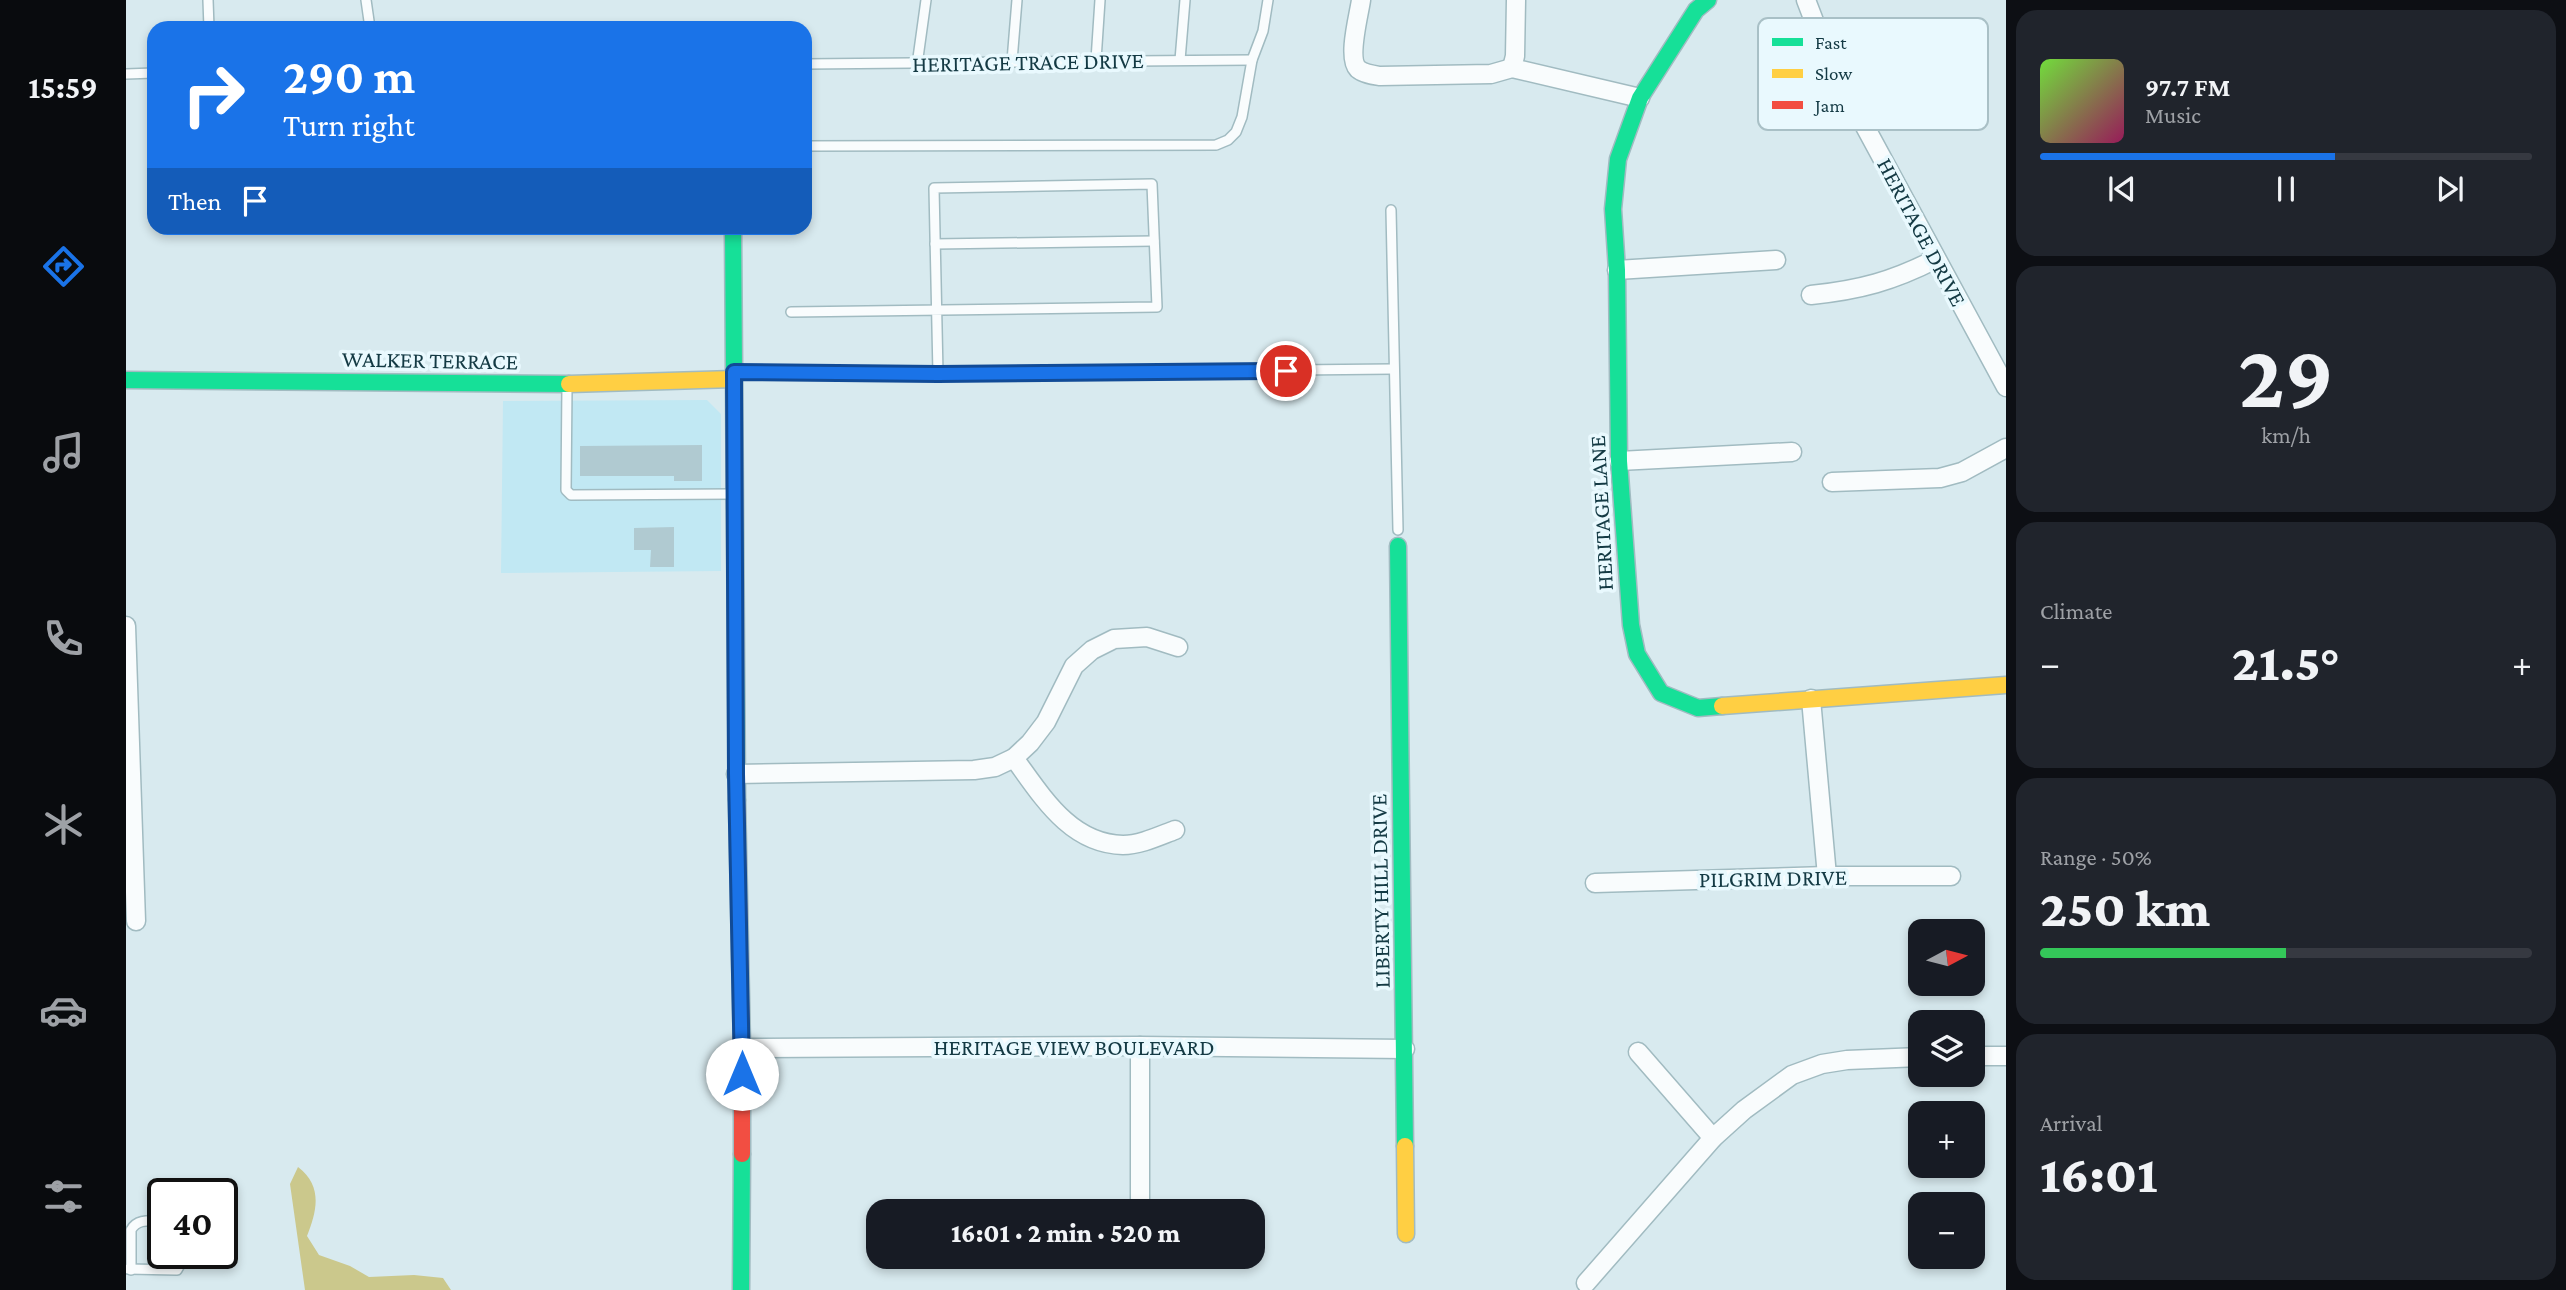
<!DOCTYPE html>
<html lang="en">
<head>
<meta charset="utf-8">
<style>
	body { margin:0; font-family:"Crimson Pro",serif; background:#20242c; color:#f1f3f6; height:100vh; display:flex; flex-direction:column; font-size:26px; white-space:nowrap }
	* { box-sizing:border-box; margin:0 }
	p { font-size:23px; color:#9ea1a6 }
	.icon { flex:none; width:38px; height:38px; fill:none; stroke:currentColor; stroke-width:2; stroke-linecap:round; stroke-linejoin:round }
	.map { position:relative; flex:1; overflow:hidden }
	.details { display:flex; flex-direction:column; gap:10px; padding:10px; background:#0d0f14; width:560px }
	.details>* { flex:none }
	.top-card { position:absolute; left:21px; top:21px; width:665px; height:214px; border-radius:21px; box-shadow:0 4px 10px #0003; background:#1a73e8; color:#fff; overflow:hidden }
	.needle { width:46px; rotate:83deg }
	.buttons { position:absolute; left:1782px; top:919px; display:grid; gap:14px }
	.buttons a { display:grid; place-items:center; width:77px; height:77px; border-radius:14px; background:#171b24; box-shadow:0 4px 10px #0003; font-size:35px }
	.speed { position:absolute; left:21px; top:1178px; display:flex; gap:14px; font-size:35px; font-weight:700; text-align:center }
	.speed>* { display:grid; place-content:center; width:91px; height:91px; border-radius:50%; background:#171b24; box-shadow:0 4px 10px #0003; line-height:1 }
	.speed .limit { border:4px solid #111; border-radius:10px; background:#fff; color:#111 }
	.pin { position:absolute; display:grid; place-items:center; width:60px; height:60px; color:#fff; margin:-30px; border:4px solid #fff; border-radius:50%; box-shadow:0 2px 7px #0007 }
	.me { position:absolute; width:77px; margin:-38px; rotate:0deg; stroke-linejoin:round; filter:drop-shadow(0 0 5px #0008) }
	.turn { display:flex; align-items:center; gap:24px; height:147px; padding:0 21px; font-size:32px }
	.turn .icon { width:91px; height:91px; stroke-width:2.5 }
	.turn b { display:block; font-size:49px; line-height:60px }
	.then { display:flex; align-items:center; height:66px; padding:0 21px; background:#0003; gap:14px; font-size:26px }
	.big { font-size:52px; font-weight:800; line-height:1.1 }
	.details .tile { flex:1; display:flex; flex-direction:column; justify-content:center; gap:10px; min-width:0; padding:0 24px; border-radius:21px; background:#20242c }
	.details .dial { align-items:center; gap:0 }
	.dial b { font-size:91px; line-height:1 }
	.song { display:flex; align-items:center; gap:21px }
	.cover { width:84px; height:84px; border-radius:10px; background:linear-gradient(135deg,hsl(100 70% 55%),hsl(330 70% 35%)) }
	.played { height:7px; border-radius:4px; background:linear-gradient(90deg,#1a73e8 60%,#363941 60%) }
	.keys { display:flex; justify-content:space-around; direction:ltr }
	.heat { display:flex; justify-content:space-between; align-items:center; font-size:38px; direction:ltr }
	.charge { height:10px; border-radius:5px; background:linear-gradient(90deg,#34c759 50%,#363941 0) }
	.trip { position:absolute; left:740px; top:1199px; width:399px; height:70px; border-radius:21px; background:#171b24; box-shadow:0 4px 10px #0003; font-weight:800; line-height:70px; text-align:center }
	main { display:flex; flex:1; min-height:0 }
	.dock { display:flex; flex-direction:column; width:126px; justify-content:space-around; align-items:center; background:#090b0e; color:#9ea1a6 }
	.dock .icon { width:49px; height:49px }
	.dock .on { color:#1a73e8 }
	.dock b { font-size:32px; color:#f1f3f6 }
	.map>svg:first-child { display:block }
</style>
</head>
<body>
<main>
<nav class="dock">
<b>15:59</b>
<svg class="icon on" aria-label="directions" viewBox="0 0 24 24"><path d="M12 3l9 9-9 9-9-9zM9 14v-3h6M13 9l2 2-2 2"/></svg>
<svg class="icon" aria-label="music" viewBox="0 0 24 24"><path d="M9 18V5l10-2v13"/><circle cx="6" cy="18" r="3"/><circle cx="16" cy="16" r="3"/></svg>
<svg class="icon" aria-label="phone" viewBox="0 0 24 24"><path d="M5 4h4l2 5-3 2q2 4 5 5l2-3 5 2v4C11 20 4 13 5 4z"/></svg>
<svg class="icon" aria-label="climate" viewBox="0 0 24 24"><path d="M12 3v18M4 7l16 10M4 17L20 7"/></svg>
<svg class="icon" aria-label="car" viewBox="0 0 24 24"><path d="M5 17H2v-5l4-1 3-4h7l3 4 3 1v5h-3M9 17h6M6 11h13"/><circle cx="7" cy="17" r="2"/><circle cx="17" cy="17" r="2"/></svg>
<svg class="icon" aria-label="filters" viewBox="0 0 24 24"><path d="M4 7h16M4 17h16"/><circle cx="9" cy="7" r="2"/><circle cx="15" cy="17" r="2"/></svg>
</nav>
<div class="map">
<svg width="1880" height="1290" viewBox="0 0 1880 1290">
	<rect width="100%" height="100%" fill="#d8eaef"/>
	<polygon fill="#c1e8f3" points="581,400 595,414 595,571 375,573 377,401"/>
	<path fill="#cbc88c" d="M172,1167C197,1186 191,1211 181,1236L193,1255L224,1266L243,1277L288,1275L317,1278L325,1290H179L164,1184Z"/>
	<g fill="#b0cad1">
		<polygon points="576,445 576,481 548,481 548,476 454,476 454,446"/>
		<polygon points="548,527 548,567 524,567 525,550 508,550 508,528"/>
	</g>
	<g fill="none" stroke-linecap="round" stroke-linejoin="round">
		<defs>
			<g id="lane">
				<polyline points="82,0 83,28"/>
				<polyline points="240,0 244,28"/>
				<polyline points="970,60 974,0"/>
				<polyline points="1054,60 1059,0"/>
				<polyline points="886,61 891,0"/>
				<polyline points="679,64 1126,60"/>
				<polyline points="791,65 800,0"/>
				<polyline points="0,74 28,73"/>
				<polyline points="679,146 1090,145 1102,140 1110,132 1116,117 1126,60 1137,31 1142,0"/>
				<polyline points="1265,210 1272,530"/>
				<polyline points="809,244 1028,241"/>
				<polyline points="665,312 1031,307 1026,184 808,188 812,374"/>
				<polyline points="611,371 812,374 1267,369"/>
				<polyline points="441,386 440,490 445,495 607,494"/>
				<polyline points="2,1269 51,1270 55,1263 56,1253"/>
				<path d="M5,1270V1230C11,1218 25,1221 37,1221"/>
			</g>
			<g id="street">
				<path d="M1235,0C1233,15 1221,58 1232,69C1238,74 1247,75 1254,76L1365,74L1386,68L1514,98"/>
				<polyline points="1680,0 1703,60 1880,387"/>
				<polyline points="1386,68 1389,56 1390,0"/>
				<polyline points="1491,270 1650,260"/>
				<path d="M1685,295C1734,290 1767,281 1810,259"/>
				<polyline points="1493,461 1666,452"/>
				<polyline points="1706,482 1814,478 1836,472 1880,448"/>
				<polyline points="0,626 10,921"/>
				<polyline points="1685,699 1701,876"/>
				<path d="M888,758C916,796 944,844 997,845C1014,845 1033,836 1049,830"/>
				<polyline points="610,774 848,770 869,767 888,758 904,743 920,722 948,666 966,650 988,639 1021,637 1052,647"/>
				<polyline points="1469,883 1701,876 1825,876"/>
				<polyline points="1014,1046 1014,1211"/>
				<polyline points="616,1048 1014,1046 1279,1049"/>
				<polyline points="1512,1052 1587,1138"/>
				<polyline points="1846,1056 1880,1056"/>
				<polyline points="1460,1283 1587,1138 1618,1110 1666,1075 1696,1064 1721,1060 1794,1057"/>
			</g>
			<g id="fast">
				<polyline points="1582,0 1570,10 1514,98 1492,159 1487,209 1491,270 1493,461 1505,625 1511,654 1535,693 1572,708 1596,706"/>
				<polyline points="607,228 611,800"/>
				<polyline points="0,380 443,384"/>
				<polyline points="1272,546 1279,1146"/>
				<polyline points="615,1290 616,1154"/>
			</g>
			<g id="slow">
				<polyline points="443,384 608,379"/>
				<polyline points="1596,706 1880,685"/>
				<polyline points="1279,1146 1280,1234"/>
			</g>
			<polyline id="jam" points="611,800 616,1048 616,1154"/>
		</defs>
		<use href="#lane" stroke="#a1bbc1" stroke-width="12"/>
		<use href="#street" stroke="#a1bbc1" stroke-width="21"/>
		<use href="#fast" stroke="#a1bbc1" stroke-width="19"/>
		<use href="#slow" stroke="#a1bbc1" stroke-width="19"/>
		<use href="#jam" stroke="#a1bbc1" stroke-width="19"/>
		<use href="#lane" stroke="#f9fcfd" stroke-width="9"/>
		<use href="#street" stroke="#f9fcfd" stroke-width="18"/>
		<use href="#fast" stroke="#16e098" stroke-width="16"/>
		<use href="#slow" stroke="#ffcf43" stroke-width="16"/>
		<use href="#jam" stroke="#f24e42" stroke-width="16"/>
	</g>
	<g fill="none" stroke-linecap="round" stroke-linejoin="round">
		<defs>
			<polyline id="route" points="616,1074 610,774 608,372 812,374 1160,371"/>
		</defs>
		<use href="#route" stroke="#114b97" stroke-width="18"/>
		<use href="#route" stroke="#1a73e8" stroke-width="12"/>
	</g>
	<g text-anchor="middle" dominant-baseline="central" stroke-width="7" stroke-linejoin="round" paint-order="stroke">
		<g font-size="23" fill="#143a44" stroke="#e9f9fe">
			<text transform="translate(902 62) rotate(-1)">HERITAGE TRACE DRIVE</text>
			<text transform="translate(1796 232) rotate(62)">HERITAGE DRIVE</text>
			<text transform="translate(304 360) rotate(1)">WALKER TERRACE</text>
			<text transform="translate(1475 513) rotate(-93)">HERITAGE LANE</text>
			<text transform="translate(1647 878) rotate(-1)">PILGRIM DRIVE</text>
			<text transform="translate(1254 891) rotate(-91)">LIBERTY HILL DRIVE</text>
			<text x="948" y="1047">HERITAGE VIEW BOULEVARD</text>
		</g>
	</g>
	<rect x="1632" y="18" width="230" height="112" rx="10" fill="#e9f9fe" stroke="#a9c0c6" stroke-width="2"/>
	<rect x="1646" y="38" width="31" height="8" fill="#16e098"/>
	<rect x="1646" y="69" width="31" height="9" fill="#ffcf43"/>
	<rect x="1646" y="101" width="31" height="8" fill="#f24e42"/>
	<g font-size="19" fill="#143a44">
		<text x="1689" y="49">Fast</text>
		<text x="1689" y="80">Slow</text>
		<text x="1689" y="112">Jam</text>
	</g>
</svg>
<div class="buttons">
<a><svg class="needle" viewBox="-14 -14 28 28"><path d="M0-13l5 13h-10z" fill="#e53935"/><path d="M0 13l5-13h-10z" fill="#9ea1a6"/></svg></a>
<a><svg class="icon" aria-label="layers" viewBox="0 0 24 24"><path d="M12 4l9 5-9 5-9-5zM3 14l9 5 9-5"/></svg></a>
<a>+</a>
<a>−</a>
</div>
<div class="speed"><div class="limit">40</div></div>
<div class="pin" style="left:1160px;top:371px;background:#d93025"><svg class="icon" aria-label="arrive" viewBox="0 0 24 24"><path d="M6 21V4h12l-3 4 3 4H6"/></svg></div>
<svg class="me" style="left:616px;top:1074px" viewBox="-20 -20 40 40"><circle r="19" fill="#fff"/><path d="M0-13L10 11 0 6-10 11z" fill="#1a73e8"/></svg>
<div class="trip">16:01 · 2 min · 520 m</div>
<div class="top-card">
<div class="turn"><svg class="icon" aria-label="right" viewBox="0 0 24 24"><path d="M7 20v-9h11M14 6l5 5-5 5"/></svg><div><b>290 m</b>Turn right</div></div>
<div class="then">Then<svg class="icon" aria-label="arrive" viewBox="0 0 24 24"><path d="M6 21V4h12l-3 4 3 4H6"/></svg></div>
</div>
</div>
<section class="details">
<div class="tile">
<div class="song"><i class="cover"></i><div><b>97.7 FM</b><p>Music</p></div></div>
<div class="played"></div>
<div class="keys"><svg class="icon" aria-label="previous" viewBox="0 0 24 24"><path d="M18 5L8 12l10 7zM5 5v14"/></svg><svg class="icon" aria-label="pause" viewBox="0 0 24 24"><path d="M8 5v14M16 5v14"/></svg><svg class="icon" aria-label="next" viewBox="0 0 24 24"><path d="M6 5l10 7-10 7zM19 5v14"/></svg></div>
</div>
<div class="tile dial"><b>29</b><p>km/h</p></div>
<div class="tile"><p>Climate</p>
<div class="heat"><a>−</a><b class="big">21.5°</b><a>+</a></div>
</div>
<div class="tile"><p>Range · 50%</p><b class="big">250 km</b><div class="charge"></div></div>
<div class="tile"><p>Arrival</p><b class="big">16:01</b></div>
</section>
</main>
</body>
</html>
